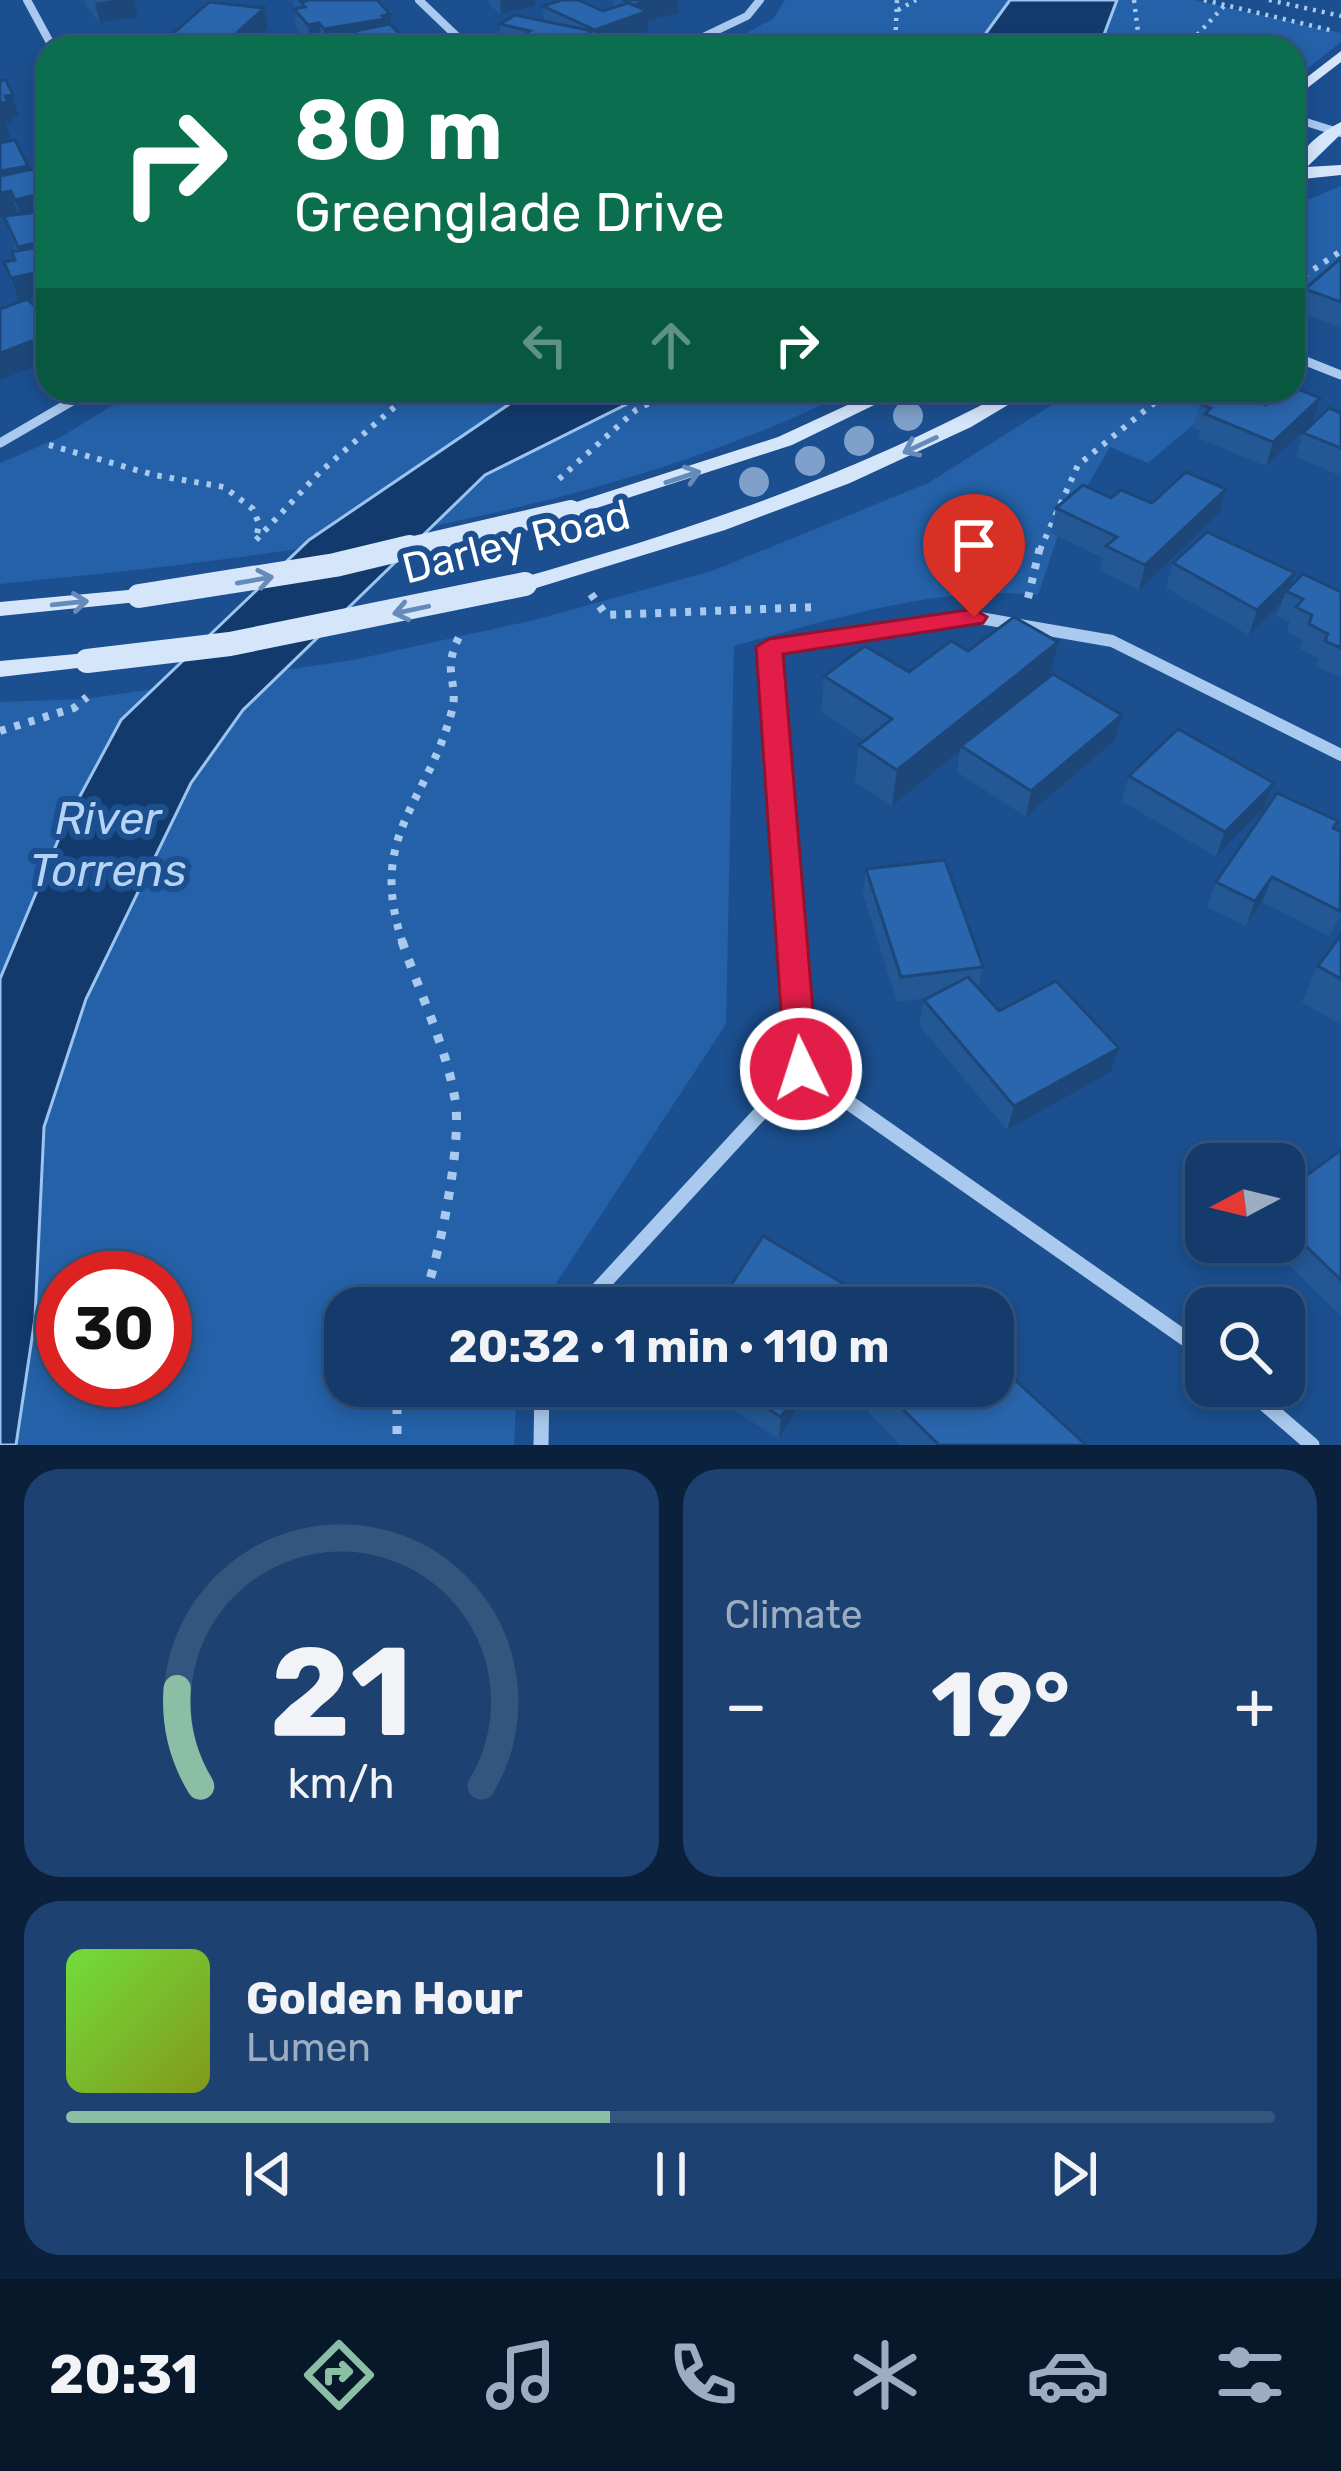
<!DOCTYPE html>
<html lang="en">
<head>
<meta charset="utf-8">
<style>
	body { margin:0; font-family:Rubik,sans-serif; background:#1d4271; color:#f1f3f6; height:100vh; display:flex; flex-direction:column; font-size:45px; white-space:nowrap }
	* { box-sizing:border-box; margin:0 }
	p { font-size:39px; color:#9dadc1 }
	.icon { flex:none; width:66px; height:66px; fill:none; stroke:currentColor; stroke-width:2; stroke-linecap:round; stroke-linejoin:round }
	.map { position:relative; height:1445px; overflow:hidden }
	.panel { display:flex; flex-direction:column; gap:24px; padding:24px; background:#0b203b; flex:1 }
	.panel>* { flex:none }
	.guide { position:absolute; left:36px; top:36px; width:1269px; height:366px; border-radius:36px; box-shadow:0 6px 18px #0003,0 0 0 3px #33557e; background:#0b6e4f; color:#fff; overflow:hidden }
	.needle { width:78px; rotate:263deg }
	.tools { position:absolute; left:1185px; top:1143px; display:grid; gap:24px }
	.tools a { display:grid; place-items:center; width:120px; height:120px; border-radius:24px; background:#143b6b; box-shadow:0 6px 18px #0003,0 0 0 3px #33557e; font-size:60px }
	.speed { position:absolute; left:36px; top:1251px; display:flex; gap:24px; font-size:60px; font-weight:700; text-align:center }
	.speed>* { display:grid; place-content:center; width:156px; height:156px; border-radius:50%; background:#143b6b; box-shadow:0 6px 18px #0003,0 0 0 3px #33557e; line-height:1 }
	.speed .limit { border:18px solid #d22; background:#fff; color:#111 }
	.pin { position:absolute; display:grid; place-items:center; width:102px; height:102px; color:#fff; margin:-123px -51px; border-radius:50% 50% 50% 0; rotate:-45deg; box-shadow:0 0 12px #0007 }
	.pin .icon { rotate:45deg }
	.me { position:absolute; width:132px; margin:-66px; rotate:356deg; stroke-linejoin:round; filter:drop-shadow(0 0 9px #0008) }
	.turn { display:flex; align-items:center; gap:42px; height:252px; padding:0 60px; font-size:54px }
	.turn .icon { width:156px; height:156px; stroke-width:2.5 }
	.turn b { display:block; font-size:84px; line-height:102px }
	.lanes { display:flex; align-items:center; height:114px; padding:0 60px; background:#0003; justify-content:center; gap:60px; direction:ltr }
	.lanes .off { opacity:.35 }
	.big { font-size:90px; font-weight:700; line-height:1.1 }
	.panel .widget { flex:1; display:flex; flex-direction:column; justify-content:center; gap:18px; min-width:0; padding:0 42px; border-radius:36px; background:#1d4271 }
	.panel .dial { align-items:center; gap:0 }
	.dial svg { height:312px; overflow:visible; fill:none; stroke:#33557e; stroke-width:7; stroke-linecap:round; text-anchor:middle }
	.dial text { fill:#f1f3f6; stroke:none }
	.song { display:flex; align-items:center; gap:36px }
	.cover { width:144px; height:144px; border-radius:18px; background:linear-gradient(135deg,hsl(100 70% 55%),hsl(70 70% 35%)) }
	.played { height:12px; border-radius:6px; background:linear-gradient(90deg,#8abfa5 45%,#33557e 45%) }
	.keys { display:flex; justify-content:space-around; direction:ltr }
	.heat { display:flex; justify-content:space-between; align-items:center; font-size:66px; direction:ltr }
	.panel .tiles { flex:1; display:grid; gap:24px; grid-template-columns:1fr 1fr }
	.widget:last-child { grid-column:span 2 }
	.trip { position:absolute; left:324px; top:1287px; width:690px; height:120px; border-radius:36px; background:#143b6b; box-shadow:0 6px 18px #0003,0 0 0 3px #33557e; font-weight:700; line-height:120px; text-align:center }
	.menu { display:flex; height:192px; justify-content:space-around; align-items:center; background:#08182b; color:#9dadc1 }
	.menu .icon { width:84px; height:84px }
	.menu .on { color:#8abfa5 }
	.menu b { font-size:54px; color:#f1f3f6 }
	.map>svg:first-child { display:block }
</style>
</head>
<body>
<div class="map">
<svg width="1341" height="1445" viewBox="0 0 1341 1445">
	<rect width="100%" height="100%" fill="#1b4f8f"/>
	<g fill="#2461a8" fill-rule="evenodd">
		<polygon points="785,0 1194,0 1341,33 1341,42 1293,80 1293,48 717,48 773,19"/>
		<polygon points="1341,186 1341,268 1293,307 1293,206"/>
		<path d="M138,390H853C590,520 288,556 0,584V463L61,437Z"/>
		<path d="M1076,390H1234L1148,463L1110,447L1057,538L1038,595C935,585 832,620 734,646L726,1024L540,1308H345V1386H517L514,1445H0V702L85,699L353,660L534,620L712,571L928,483ZM63,1278H165V1380H63Z"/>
	</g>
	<g fill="#123a6d" stroke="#9cc4f0" stroke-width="3">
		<polygon points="1010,0 1117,0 1099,48 987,48 986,33"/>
		<polygon points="530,390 655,390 485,475 243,710 191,783 86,999 44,1127 35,1318 16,1445 0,1445 0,979 65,824 121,720 309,540"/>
	</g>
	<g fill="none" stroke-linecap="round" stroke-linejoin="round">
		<g stroke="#a9c9ee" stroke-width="4.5" stroke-dasharray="3 6" stroke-linecap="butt">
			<polyline points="1134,0 1140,48"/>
			<polyline points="1204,0 1334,31"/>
			<polyline points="1269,0 1341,16"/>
			<polyline points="898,10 916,0"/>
			<polyline points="895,48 897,0"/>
			<polyline points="1185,48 1225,5"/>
		</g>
		<g stroke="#a9c9ee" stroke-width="6" stroke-dasharray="4.5 8" stroke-linecap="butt">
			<polyline points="1293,283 1341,251"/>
			<polyline points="49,445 154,475 224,487 253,509 259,524 256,539"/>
			<polyline points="559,479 636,410 675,390"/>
			<polyline points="256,540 320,472 414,390"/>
			<polyline points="1040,550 1078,465 1170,390"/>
		</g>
		<g stroke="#a9c9ee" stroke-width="8" stroke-dasharray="6 9" stroke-linecap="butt">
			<polyline points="591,594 606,615 817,607"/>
			<polyline points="1028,598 1040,547"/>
			<polyline points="0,731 74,708 87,697"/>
			<path d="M403,944C367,836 425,807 451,714C461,681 439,674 461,633"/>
		</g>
		<g stroke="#a9c9ee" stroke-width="9" stroke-dasharray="8 12" stroke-linecap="butt">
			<path d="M402,941C419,992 446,1046 455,1099C463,1143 438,1267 420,1308"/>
			<polyline points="397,1386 397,1445"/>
		</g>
		<g stroke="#a9c9ee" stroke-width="8">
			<polyline points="27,0 53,48"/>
			<polyline points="419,0 469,48"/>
			<polyline points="680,48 747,16 760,0"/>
			<polyline points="1293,118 1341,133"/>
		</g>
		<g stroke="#a9c9ee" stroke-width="9">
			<polyline points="1293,356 1341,375"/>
			<polyline points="0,443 91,390"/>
		</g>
		<polyline stroke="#a9c9ee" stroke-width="12" points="792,944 769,647 974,617 1112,641 1341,755"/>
		<g stroke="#a9c9ee" stroke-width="15">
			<polyline points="801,1069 1206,1353"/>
			<polyline points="581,1308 801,1069 791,941"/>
			<polyline points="1244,1386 1312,1445"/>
			<polyline points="541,1445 542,1386"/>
		</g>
		<g fill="#d6e6fa" fill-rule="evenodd">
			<polygon points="1341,51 1341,62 1293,99 1293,88"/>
			<path d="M1341,122V134L1307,167L1341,165V175L1293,180C1293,153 1318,134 1341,122Z"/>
			<polygon points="880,390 905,390 792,445 578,514 571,516 561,510 564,506 778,437"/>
			<path d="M1010,390H1033L971,427L850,483L725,530L533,589H517L514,584L517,579C688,531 853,475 1010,390Z"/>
			<polygon points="139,589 150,596 147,601 0,616 0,602"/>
			<polygon points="87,653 99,661 95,666 0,677 0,661"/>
		</g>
		<polyline stroke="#d6e6fa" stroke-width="20" points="397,550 571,510"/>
		<g stroke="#d6e6fa" stroke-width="24">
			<polyline points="139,596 335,565 410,547"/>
			<polyline points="87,661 230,644 525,584"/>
		</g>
	</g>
	<g fill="#7ea0ca">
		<circle cx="908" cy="416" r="15"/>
		<circle cx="859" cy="441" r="15"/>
		<circle cx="810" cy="461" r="15"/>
		<circle cx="754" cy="482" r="15"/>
	</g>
	<g fill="#245895">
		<polygon points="84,0 134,0 138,17 100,23 85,5"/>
		<polygon points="292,0 390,14 392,25 413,48 356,48 356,44 326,48 322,43 311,45 297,29"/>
		<polygon points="488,0 535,0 535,6 501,14 490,6"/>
		<polygon points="610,0 682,0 678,2 678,13 648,21 648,31 602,48 519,48 501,44 500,24 544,21 543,6 603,11 613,8 613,1"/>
		<polygon points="264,8 268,28 246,48 174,48 171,35"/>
		<polygon points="0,81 13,95 19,116 12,117 14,123 6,124 11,141 45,193 48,205 48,294 18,301 4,262 14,260 16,251 4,216 0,217"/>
		<polygon points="1341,258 1341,328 1299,312 1305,289"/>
		<polygon points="1320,398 1313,422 1266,466 1198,438 1200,431 1193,428 1200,404 1266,405"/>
		<polygon points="1341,413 1341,476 1296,457 1303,433"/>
		<polygon points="1111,498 1152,503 1219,514 1139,590 1100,571 1103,558 1051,533 1056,508"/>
		<polygon points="1173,563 1291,585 1341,592 1341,678 1316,666 1319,659 1300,649 1303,640 1287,632 1290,622 1277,616 1281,604 1249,635 1166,588"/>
		<polygon points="1058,642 1050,676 1115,740 1026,817 957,772 960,751 892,806 855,782 859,745 865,741 821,712 824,676 909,672 968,651"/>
		<polygon points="1129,776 1274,783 1264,808 1216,857 1122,801"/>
		<polygon points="1335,829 1341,915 1329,936 1262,902 1246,926 1207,907 1216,882"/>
		<polygon points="866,869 983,967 978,988 999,1011 1119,1048 1111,1072 1007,1130 919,1025 924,1000 928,998 897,1002 863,894"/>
		<polygon points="1341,935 1341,1022 1340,1024 1302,1002 1318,966"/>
		<polygon points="1341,1150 1341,1316 1266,1242 1284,1242 1284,1192"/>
		<polygon points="696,1386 811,1386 779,1439"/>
		<polygon points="873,1386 971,1386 989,1402 1086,1445 900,1445 868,1412"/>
	</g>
	<g fill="#1d4779">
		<polygon points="115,0 134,0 138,17 100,23 95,3"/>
		<polygon points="500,0 535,0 535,6 501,14"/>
		<polygon points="651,0 682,0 678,2 678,13 648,21 648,31 602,48 596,48 595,30 634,5"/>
		<polygon points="264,8 268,28 246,48 229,48 228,41"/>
		<polygon points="390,14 393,34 354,31 356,44 326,48 324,29"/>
		<polygon points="319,23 322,43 311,45 308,25"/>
		<polygon points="592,31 592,48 574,48 574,44"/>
		<polygon points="13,95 19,116 12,117 14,123 6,124 12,143 0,155 0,103 5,96"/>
		<polygon points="28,166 34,188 11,192 18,213 0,217 0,171"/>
		<polygon points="45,193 48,205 48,216 22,222 15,200"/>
		<polygon points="48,240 48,265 25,270 18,247"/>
		<polygon points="48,270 48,294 18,301 11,278"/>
		<polygon points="48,335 48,361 0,380 0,353"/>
		<polygon points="1320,398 1313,422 1266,466 1273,442"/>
		<polygon points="1226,489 1219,514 1139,590 1145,565"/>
		<polygon points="1295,573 1289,592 1286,591 1281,604 1249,635 1257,610"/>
		<polygon points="1058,642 1050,678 961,746 960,751 892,806 897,770"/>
		<polygon points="1122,715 1115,740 1026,817 1031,791"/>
		<polygon points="1274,783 1264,808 1216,857 1225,832"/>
		<polygon points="1272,877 1262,902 1246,926 1255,901"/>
		<polygon points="1119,1048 1111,1072 1007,1130 1014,1106"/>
		<polygon points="800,1386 811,1386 779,1439 781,1417"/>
	</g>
	<g fill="#2a66ad" stroke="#1d4779" stroke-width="3">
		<polygon points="309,0 377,0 390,14 382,16 385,19 324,29 319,23 308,25 294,9 305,7 301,2"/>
		<polygon points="562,0 578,0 603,11 628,3 648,11 595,30 543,6"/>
		<polygon points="623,0 651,0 634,5"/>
		<polygon points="209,2 264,8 228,41 171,35"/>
		<polygon points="515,15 592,31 574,44 524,35 530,31 500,24"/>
		<polygon points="390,24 413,48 370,48 354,31"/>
		<polygon points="6,80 13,95 5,96 8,102 0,103 0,81"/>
		<polygon points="15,140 28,166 0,171 0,143"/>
		<polygon points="33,169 45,193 15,200 11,191 0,193 0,176"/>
		<polygon points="48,211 48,240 18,247 4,216"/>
		<polygon points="48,245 48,270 11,278 4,262 15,260 12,252"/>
		<polygon points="1341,258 1341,302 1305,289"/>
		<polygon points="27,299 48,317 48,335 0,353 0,309"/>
		<polygon points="1293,387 1320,398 1273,442 1205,414 1211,408 1200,404 1215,390 1228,390 1266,405 1282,390 1293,390"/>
		<polygon points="1329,408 1341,413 1341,448 1303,433"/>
		<polygon points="1186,472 1226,489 1145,565 1106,546 1117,537 1056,508 1083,485 1111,498 1121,490 1152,503"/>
		<polygon points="1207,532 1295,573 1257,610 1173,563"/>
		<polygon points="1303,574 1341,592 1341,648 1325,641 1328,634 1309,624 1312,615 1296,607 1303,599 1286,591"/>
		<polygon points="1014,617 1058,642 897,770 859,745 892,719 824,676 865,646 909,672 951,641 968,651"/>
		<polygon points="1053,674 1122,715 1031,791 961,746"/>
		<polygon points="1178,729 1274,783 1225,832 1129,776"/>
		<polygon points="1277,793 1338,821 1333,828 1341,832 1340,911 1272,877 1255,901 1216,882"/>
		<polygon points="945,860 983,967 901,977 866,869"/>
		<polygon points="1341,935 1341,979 1318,966"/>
		<polygon points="968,977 999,1011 1056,981 1119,1048 1014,1106 924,1000"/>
		<polygon points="1341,1150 1341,1280 1284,1225 1284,1192"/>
		<polygon points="763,1236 876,1303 873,1308 716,1308"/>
		<polygon points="1013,1378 1086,1445 939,1445 879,1386 971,1386 989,1402"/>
		<polygon points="731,1386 800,1386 781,1417"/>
	</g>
	<defs><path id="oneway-shaft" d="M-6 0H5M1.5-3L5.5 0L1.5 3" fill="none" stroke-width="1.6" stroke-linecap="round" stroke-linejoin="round" transform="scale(3)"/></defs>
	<g stroke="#668bba">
		<use href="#oneway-shaft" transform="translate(920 445) rotate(155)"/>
		<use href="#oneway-shaft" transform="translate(683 477) rotate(-18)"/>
		<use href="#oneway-shaft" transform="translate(255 580) rotate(-10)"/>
		<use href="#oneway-shaft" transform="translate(70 603) rotate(-6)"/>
		<use href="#oneway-shaft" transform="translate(411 610) rotate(168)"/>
	</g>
	<polygon fill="#e11d48" stroke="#92132f" stroke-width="3" points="974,609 987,617 983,623 783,654 818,1069 813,1079 801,1083 790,1079 785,1069 756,647 769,639"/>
	<g text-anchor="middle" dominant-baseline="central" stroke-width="12" stroke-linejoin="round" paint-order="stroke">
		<g font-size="42" fill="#fff" stroke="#1b4f8f">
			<text transform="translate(516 542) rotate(-14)">Darley Road</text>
		</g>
		<g font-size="45" font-style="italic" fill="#b5d3f5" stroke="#1b4f8f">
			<text x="108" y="818">River<tspan x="108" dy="52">Torrens</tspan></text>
		</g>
	</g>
</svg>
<div class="tools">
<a><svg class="needle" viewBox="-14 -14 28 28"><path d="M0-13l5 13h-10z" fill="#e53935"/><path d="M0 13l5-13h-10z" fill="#9dadc1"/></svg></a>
<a><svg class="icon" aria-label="search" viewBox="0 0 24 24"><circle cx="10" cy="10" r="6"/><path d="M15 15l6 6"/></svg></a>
</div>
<div class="speed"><div class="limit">30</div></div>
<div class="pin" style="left:974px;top:617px;background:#d93025"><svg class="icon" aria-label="arrive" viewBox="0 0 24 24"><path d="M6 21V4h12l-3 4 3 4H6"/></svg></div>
<svg class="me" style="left:801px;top:1069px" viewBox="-20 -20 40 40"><circle r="17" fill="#e11d48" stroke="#fff" stroke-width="3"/><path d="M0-11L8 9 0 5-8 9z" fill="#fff"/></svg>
<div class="trip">20:32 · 1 min · 110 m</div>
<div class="guide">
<div class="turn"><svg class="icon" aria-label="right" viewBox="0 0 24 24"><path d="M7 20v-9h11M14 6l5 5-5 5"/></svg><div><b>80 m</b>Greenglade Drive</div></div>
<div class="lanes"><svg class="icon off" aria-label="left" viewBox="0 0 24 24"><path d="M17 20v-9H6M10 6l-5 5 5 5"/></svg><svg class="icon off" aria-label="ahead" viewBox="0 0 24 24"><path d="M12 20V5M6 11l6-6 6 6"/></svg><svg class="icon" aria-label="right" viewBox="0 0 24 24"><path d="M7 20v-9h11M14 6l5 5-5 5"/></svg></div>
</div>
</div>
<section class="panel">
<div class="tiles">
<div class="widget dial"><svg viewBox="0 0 100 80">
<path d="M14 69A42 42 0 1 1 86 69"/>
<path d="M14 69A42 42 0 0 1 8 44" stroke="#8abfa5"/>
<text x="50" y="56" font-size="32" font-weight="700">21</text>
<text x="50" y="72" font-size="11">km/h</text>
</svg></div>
<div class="widget"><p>Climate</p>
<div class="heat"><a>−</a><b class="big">19°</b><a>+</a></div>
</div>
<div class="widget">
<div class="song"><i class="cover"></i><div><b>Golden Hour</b><p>Lumen</p></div></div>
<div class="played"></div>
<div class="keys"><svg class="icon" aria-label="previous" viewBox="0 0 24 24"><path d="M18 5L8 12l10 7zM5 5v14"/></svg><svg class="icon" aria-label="pause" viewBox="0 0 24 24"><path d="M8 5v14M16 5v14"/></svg><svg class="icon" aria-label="next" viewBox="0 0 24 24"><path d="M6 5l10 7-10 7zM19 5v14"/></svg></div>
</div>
</div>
</section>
<nav class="menu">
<b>20:31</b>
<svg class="icon on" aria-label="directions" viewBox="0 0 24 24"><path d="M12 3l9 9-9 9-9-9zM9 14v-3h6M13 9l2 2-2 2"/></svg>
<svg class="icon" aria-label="music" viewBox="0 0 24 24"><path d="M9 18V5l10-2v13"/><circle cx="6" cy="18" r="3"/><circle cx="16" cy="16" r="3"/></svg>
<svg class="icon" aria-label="phone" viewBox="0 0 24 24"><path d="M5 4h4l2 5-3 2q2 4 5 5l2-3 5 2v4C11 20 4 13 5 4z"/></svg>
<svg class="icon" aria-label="climate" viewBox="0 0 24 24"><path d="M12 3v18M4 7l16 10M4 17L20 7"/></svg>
<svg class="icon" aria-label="car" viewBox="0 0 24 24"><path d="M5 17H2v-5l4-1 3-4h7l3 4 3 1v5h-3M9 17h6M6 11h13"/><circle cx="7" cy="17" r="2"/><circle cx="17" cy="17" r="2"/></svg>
<svg class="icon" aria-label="filters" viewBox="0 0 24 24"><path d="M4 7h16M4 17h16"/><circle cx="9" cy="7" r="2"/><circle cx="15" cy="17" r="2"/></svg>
</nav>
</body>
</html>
